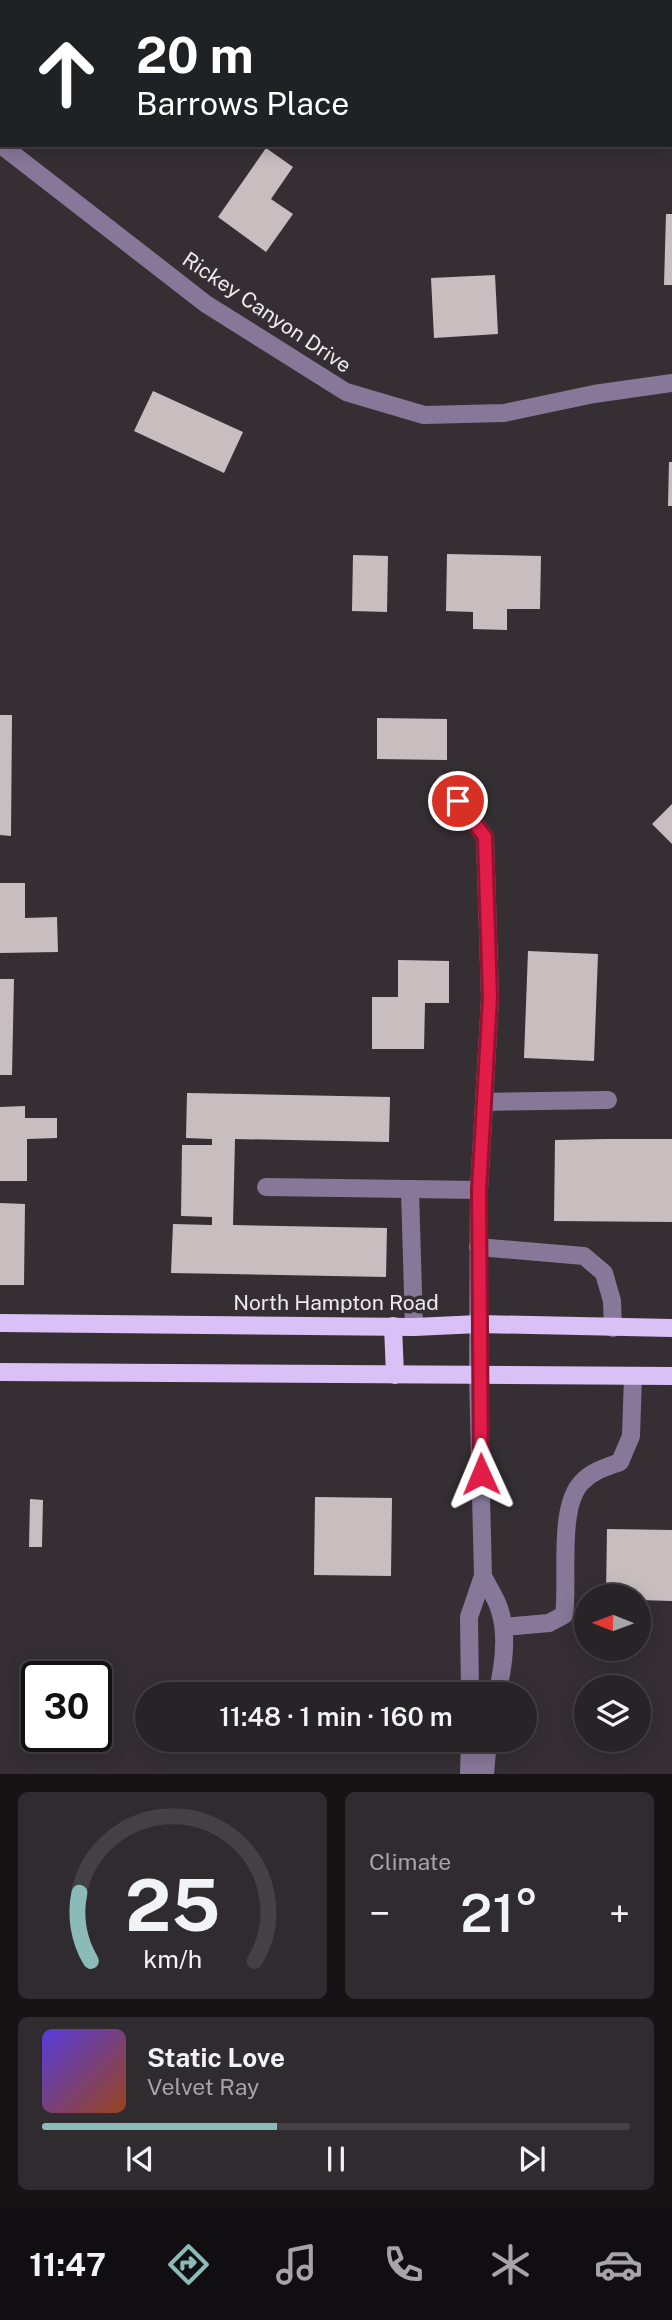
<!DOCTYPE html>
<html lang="en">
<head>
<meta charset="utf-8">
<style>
	body { margin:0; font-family:"Public Sans",sans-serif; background:#302b2f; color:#f1f3f6; height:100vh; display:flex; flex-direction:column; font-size:26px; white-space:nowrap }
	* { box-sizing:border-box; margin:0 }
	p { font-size:23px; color:#a5a4a7 }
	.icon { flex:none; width:38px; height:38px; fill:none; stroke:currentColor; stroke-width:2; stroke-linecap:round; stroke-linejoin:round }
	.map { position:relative; height:1774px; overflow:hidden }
	.drawer { display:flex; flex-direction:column; gap:18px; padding:18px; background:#161315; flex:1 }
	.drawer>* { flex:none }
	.banner { position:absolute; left:0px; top:0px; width:672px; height:147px; box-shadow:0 4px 18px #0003,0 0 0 2px #444044; background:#202124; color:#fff; overflow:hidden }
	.needle { width:46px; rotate:271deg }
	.tools { position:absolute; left:574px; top:1584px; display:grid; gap:14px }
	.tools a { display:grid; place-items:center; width:77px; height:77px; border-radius:50%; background:#282327; box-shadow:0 4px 18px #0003,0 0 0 2px #444044; font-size:35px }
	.speed { position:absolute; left:21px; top:1661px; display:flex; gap:14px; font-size:35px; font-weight:700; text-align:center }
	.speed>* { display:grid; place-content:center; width:91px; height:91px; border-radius:50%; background:#282327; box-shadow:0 4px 18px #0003,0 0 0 2px #444044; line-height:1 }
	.speed .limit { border:4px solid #111; border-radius:10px; background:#fff; color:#111 }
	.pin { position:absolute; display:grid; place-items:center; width:60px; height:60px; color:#fff; margin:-30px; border:4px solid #fff; border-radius:50%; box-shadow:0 2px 7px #0007 }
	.me { position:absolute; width:77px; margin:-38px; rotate:359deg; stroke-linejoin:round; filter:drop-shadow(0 0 5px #0008) }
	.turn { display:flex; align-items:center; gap:24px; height:147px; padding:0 21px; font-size:32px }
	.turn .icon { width:91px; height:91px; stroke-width:2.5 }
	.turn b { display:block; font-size:49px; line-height:60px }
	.big { font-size:52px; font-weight:600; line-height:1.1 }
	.drawer .tile { flex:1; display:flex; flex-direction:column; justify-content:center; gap:10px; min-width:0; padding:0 24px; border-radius:10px; background:#302b2f }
	.drawer .dial { align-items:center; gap:0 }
	.dial svg { height:182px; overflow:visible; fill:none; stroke:#444044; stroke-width:7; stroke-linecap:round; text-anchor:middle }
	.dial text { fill:#f1f3f6; stroke:none }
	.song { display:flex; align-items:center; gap:21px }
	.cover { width:84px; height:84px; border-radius:10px; background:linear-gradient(135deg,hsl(250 70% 55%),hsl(20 70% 35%)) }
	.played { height:7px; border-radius:4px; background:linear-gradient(90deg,#8bbbb9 40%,#444044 40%) }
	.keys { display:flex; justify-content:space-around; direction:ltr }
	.heat { display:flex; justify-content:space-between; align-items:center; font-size:38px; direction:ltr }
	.drawer .tiles { flex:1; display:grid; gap:18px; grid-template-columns:1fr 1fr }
	.tile:last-child { grid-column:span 2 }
	.trip { position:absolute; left:135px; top:1682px; width:402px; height:70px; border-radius:35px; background:#282327; box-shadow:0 4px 18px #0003,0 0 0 2px #444044; font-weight:600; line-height:70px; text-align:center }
	.dock { display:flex; height:112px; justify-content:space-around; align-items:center; background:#100e10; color:#a5a4a7 }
	.dock .icon { width:49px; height:49px }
	.dock .on { color:#8bbbb9 }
	.dock b { font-size:32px; color:#f1f3f6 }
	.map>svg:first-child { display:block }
</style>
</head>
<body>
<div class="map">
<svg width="672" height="1774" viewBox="0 0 672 1774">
	<rect width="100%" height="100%" fill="#352f34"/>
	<g fill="#c8bec0">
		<polygon points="266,148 293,167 271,199 293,214 266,252 218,217"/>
		<polygon points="666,214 672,214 672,285 664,285"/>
		<polygon points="495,275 498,334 434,338 431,278"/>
		<polygon points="153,391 243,432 224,473 134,431"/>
		<polygon points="669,462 672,462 672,506 668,506"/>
		<polygon points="447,554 541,556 540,609 507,609 507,630 473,629 473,612 446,611"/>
		<polygon points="353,555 388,556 387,612 352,611"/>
		<polygon points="0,715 12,715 11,836 0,835"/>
		<polygon points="377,718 447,719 447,760 377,759"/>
		<polygon points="672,804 672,844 652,824"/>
		<polygon points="0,883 25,883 25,918 57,917 58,952 0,953"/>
		<polygon points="528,951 598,954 594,1061 524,1058"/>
		<polygon points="398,960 449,961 449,1003 425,1003 424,1049 372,1049 372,997 398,997"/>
		<polygon points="0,979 14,979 12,1075 0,1075"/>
		<polygon points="187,1093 390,1097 389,1142 235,1139 233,1225 387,1228 386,1277 171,1273 173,1224 212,1225 212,1217 181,1216 182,1145 212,1145 212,1139 186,1138"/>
		<polygon points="25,1106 25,1118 57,1118 57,1138 27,1139 27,1181 0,1181 0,1107"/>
		<polygon points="606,1139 672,1139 672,1222 554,1221 555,1140"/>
		<polygon points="0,1203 25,1204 24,1285 0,1285"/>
		<polygon points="315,1497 392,1498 391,1576 314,1575"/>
		<polygon points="30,1499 43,1500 42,1547 29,1547"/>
		<polygon points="607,1529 672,1530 672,1601 639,1600 639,1596 606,1596"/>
		<polygon points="20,1666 55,1667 54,1676 37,1676 37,1695 19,1694"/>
	</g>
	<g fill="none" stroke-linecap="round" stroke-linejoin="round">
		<g stroke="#877899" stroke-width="18">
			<polyline points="0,144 206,304 346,392 424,415 504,413 594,394 672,383"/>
			<polyline points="445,783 485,837 490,998 479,1190 478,1375 483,1576 469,1617 470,1694"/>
			<polyline points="484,1102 608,1100"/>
			<polyline points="266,1187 479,1190"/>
			<polyline points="410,1191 414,1327"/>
			<polyline points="478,1247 584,1256 604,1273 612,1301 613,1328"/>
			<path d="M483,1576C488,1587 497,1599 500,1611C508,1636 503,1669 497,1694"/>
			<path d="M504,1627L549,1623L564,1615C569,1581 557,1507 582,1482C592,1471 607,1467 620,1462L631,1436L633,1376"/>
			<polyline points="469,1774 470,1740"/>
			<polyline points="485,1774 488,1740"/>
		</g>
		<g stroke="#d9c1f8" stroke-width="18">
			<polyline points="0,1323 414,1327 479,1324 672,1328"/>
			<polyline points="393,1326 395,1375"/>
			<polyline points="0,1372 672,1376"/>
		</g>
	</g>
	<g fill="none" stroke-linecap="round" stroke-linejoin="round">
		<defs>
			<polyline id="route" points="458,801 485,837 490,998 479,1190 481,1474"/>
		</defs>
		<use href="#route" stroke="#92132f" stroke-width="18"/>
		<use href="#route" stroke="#e11d48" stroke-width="12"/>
	</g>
	<g text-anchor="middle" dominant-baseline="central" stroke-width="7" stroke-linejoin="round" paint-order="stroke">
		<g font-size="21" fill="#eeeaed" stroke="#352f34">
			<text transform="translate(267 312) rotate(34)">Rickey Canyon Drive</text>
			<text x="336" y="1302">North Hampton Road</text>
		</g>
	</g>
</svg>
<div class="tools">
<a><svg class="needle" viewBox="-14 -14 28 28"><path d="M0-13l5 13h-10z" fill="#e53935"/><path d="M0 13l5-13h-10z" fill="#a5a4a7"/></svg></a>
<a><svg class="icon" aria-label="layers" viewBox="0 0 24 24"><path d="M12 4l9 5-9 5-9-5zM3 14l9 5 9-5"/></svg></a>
</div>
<div class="speed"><div class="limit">30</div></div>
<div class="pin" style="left:458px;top:801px;background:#d93025"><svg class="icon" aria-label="arrive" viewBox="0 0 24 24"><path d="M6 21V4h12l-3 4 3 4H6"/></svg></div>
<svg class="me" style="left:481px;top:1474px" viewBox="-20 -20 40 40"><path d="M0-17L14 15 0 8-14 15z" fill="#e11d48" stroke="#fff" stroke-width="4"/></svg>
<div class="trip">11:48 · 1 min · 160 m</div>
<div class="banner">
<div class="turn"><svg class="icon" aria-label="ahead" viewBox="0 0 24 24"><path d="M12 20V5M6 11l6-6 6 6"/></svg><div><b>20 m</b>Barrows Place</div></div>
</div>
</div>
<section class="drawer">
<div class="tiles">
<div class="tile dial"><svg viewBox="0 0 100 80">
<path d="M14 69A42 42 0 1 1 86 69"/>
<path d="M14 69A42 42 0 0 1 9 39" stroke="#8bbbb9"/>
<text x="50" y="56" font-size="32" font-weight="700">25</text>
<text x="50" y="72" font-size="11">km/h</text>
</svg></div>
<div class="tile"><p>Climate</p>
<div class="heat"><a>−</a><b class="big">21°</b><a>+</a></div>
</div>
<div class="tile">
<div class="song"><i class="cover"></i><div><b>Static Love</b><p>Velvet Ray</p></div></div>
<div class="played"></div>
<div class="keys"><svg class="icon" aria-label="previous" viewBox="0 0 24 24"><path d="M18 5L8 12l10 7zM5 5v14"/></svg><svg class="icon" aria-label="pause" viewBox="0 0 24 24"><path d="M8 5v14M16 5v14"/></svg><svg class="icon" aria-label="next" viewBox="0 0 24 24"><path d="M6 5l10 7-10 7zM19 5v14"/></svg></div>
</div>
</div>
</section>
<nav class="dock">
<b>11:47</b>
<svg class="icon on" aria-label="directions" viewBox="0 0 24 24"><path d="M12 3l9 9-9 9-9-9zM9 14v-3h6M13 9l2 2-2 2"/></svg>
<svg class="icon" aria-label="music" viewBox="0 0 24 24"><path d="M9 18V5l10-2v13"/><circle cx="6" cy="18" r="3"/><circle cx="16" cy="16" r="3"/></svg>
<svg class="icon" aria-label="phone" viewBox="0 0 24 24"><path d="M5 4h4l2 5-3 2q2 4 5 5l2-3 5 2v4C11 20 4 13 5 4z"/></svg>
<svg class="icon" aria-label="climate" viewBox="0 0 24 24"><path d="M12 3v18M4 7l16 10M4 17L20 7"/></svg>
<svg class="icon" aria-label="car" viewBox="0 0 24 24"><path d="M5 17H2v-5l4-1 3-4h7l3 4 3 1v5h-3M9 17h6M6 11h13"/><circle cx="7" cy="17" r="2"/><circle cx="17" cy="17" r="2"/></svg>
</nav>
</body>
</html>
